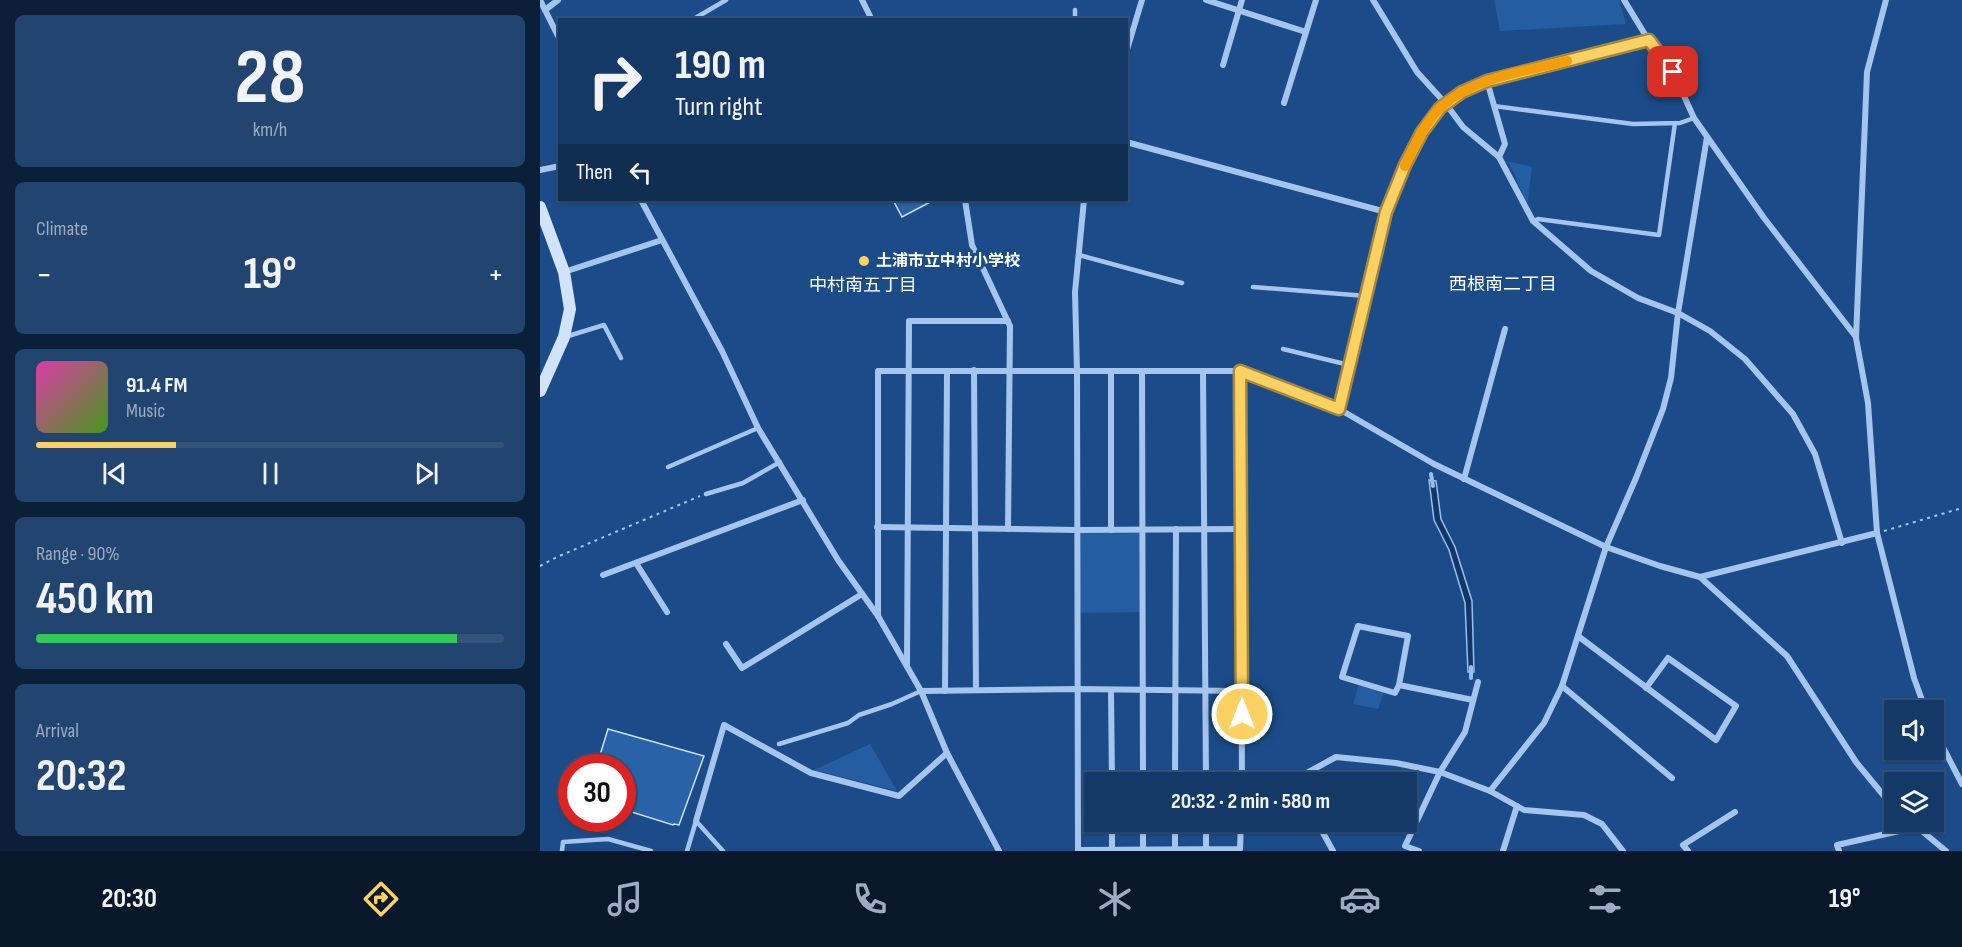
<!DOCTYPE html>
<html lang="en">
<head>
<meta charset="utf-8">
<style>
	body { margin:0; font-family:"Sofia Sans Condensed","Noto Sans JP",sans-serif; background:#214470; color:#f1f3f6; height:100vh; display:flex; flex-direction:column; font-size:22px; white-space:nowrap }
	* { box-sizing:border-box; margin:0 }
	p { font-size:20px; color:#9dacc0 }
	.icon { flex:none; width:33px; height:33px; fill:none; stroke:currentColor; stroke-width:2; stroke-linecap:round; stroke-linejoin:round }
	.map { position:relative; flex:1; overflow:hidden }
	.sheet { display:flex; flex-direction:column; gap:15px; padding:15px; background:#0b1f39; width:540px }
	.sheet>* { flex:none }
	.guide { position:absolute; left:18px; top:18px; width:570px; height:183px; border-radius:0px; box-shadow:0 2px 4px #0004,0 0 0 2px #33537b; background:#143967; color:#f1f3f6; overflow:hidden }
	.fabs { position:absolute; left:1344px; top:700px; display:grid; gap:12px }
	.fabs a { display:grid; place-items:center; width:60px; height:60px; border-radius:0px; background:#143967; box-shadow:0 2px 4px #0004,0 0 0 2px #33537b; font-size:30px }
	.speed { position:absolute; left:18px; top:754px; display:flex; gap:12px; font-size:30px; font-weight:700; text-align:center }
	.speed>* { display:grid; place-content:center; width:78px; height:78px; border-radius:50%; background:#143967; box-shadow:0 2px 4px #0004,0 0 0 2px #33537b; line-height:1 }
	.speed .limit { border:9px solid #d22; background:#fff; color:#111 }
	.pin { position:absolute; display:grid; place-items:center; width:51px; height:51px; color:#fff; margin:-26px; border-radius:12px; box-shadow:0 3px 9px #0006 }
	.me { position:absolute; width:66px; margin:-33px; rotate:0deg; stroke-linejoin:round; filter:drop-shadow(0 0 4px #0008) }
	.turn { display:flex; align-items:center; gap:21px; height:126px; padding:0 18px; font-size:27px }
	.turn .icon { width:78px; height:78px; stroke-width:2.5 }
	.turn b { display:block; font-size:42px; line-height:51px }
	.then { display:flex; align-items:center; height:57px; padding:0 18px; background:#0003; gap:12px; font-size:22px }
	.big { font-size:45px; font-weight:700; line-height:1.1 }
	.sheet .card { flex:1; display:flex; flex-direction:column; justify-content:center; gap:9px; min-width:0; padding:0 21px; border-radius:9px; background:#214470 }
	.sheet .dial { align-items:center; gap:0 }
	.dial b { font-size:78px; line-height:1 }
	.song { display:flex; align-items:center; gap:18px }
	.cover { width:72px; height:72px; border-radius:9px; background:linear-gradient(135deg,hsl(320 70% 55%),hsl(100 70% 35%)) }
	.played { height:6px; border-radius:3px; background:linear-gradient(90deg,#fdd062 30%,#33537b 30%) }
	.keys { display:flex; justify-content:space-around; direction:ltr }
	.heat { display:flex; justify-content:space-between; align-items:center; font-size:33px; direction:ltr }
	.charge { height:9px; border-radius:4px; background:linear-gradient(90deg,#34c759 90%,#33537b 0) }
	.trip { position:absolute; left:544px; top:772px; width:333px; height:60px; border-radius:0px; background:#143967; box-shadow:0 2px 4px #0004,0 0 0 2px #33537b; font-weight:700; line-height:60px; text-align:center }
	.tab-bar { display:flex; height:96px; justify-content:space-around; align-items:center; background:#081729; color:#9dacc0 }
	.tab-bar .icon { width:42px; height:42px }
	.tab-bar .active { color:#fdd062 }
	.tab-bar b { font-size:27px; color:#f1f3f6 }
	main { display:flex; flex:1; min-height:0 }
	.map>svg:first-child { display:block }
</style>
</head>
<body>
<main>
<section class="sheet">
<div class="card dial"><b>28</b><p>km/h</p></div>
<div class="card"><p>Climate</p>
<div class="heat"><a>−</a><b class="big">19°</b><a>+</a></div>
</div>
<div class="card">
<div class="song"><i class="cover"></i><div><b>91.4 FM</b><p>Music</p></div></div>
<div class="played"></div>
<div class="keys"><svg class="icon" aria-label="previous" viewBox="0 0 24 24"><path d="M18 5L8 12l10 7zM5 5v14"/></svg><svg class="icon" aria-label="pause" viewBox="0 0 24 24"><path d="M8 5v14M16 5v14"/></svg><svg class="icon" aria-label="next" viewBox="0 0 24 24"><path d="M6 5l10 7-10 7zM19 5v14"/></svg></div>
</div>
<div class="card"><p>Range · 90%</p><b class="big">450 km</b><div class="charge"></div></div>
<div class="card"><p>Arrival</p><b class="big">20:32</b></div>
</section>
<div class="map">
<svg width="1422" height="851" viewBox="0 0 1422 851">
	<rect width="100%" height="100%" fill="#1b4c89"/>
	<g fill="#245da2">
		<polygon points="954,0 1079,0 1086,24 960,31"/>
		<polygon points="967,161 992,167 987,206 975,175"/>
		<polygon points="600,532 601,612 538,613 537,533"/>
		<polygon points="819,684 844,692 838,709 813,704"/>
		<polygon points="330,744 357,791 274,770"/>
	</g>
	<polygon fill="#123767" stroke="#98c0ee" stroke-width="1.5" points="889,480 896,481 901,519 915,547 932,601 934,672 928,672 925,603 909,550 894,520"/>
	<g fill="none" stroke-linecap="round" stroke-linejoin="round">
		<g stroke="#98c0ee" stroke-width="4">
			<polyline points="891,474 893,486"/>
			<polyline points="931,667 931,678"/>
		</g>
	</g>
	<g fill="#2a62a7" stroke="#cae0f9" stroke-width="1.5">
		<polygon points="353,200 394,200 362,217"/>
		<polygon points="68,729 164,756 139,825 134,824 133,825 82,809 82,768 56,768"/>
	</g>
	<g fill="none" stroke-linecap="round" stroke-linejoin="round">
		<g stroke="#a5c5ec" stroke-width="2" stroke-dasharray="3 4.5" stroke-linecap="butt">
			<polyline points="1344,531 1422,508"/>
			<polyline points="0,566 17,557 160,496"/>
		</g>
		<g stroke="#a5c5ec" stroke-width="4.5">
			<polyline points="152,20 186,0"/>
			<polyline points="535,20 535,10"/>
			<polyline points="954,106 1093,124 1140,123 1154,118"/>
			<polyline points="993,221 998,219 1119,235 1135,123"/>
			<polyline points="539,255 642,283"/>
			<polyline points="713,287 826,296"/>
			<polyline points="25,337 64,325 81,358"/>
			<polyline points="743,349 809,365"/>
			<polyline points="128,467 218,428"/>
			<polyline points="166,494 203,483 240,462"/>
			<polyline points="239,744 308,723 319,715 352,704 381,691"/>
			<polyline points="22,851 23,842 68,839 111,851"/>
			<polyline points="147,851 156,821 183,851"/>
		</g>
		<g stroke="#a5c5ec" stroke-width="6">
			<polyline points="0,0 20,40"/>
			<polyline points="322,0 332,20"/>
			<polyline points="666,0 766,32"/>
			<polyline points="833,0 877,72 906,104 923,127 959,157 993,221 1051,271 1098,298 1138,313 1170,331 1205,359 1253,414 1275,454 1302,543"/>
			<polyline points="1084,0 1109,41 1133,72 1154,118 1224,218 1316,337"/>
			<polyline points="1346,0 1327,72 1316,338 1328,403 1337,533 1374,678 1386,711"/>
			<polyline points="5,10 18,0"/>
			<polyline points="586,53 602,0"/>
			<polyline points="683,65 702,0"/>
			<polyline points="947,81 965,144 959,157"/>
			<polyline points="744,103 776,0"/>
			<polyline points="586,142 846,212"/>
			<polyline points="0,170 20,166"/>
			<polyline points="101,200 182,351 218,428 298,560 338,616 381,691 407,753 459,851"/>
			<polyline points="425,200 432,245 470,326 468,529"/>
			<polyline points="24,272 122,240"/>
			<polyline points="434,370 436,690"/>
			<polyline points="571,371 571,530"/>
			<polyline points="602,371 603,783"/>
			<polyline points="663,371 666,783"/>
			<polyline points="700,371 702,783"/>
			<polyline points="799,409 846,212 865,165 882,132 900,108 922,92 947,81 1109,41"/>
			<polyline points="924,479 965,329"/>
			<polyline points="337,527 537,530 701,529"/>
			<polyline points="96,563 127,612"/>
			<polyline points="63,575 263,500"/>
			<polyline points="1160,577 1337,533"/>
			<polyline points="338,616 338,371 700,371 799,409 894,464 1066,547 1120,566 1160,577 1247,656 1316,762 1354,808"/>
			<polyline points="1038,636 1176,740 1196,706 1128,658 1106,688"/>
			<polyline points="186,644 202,668 322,594"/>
			<polyline points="367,666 369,321 468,321"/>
			<polyline points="859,685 868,636 818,626 802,677 855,693 859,685 933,700"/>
			<polyline points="1022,686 1132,778"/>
			<polyline points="571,690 572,783"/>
			<polyline points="381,691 538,689 702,691"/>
			<polyline points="405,691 407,371"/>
			<polyline points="1394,730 1422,784"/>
			<polyline points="635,783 636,529"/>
			<polyline points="743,783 754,780 796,757 856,763 900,772 950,791 984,810 1044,815 1062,824 1083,851"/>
			<polyline points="950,791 1004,723 1022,686 1066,547 1096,478 1123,409 1131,378 1138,313 1167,137"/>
			<polyline points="156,821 184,725 271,773 359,796 407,753"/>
			<polyline points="572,822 572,850"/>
			<polyline points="603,822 603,850"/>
			<polyline points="666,822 666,850"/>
			<polyline points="777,822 793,851"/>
			<polyline points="1371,822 1406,851"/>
			<polyline points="538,850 700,849 701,822"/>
			<polyline points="538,851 537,371 535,292 544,200"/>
			<polyline points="635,851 635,822"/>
			<polyline points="879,851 865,846 900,772 925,732 938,682"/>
			<polyline points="963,851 977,806"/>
			<polyline points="1148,851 1143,845 1195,812"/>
			<polyline points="1299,851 1297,845 1377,827"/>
		</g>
		<polyline stroke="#d1e2f9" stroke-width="12" points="0,207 24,272 30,309 24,337 0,391"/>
	</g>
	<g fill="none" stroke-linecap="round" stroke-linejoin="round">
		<defs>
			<polyline id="route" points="702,714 700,371 799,409 846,212 865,165 882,132 900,108 922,92 947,81 1109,40 1133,72"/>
		</defs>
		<use href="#route" stroke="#a48740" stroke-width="15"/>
		<use href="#route" stroke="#fdd062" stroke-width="10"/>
		<path stroke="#f59e0b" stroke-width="10" d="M865,166C874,147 885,122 901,107C934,77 986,71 1027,61"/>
	</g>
	<circle fill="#fdd062" stroke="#1b4c89" stroke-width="2" cx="324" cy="261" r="6"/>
	<g text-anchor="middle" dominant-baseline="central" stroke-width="6" stroke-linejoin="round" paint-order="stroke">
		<g font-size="16" font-weight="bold" fill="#fff" stroke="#1b4c89" text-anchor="start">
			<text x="336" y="261">土浦市立中村小学校</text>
		</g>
		<g font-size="18" fill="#fff" stroke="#1b4c89">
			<text x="963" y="284">西根南二丁目</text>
			<text x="323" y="285">中村南五丁目</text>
		</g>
	</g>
</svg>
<div class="fabs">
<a><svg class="icon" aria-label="sound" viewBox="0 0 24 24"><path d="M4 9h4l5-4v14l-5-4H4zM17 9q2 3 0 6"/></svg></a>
<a><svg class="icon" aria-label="layers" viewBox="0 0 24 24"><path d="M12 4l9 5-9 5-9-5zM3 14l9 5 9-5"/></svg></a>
</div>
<div class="speed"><div class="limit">30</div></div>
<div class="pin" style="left:1133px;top:72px;background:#d93025"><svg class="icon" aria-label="arrive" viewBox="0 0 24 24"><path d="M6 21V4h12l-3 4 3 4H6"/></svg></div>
<svg class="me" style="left:702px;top:714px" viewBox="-20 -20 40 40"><circle r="17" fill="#fdd062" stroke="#fff" stroke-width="3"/><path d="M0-11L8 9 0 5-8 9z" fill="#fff"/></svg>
<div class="trip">20:32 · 2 min · 580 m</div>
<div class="guide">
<div class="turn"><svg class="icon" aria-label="right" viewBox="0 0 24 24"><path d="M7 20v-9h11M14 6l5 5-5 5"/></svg><div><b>190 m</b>Turn right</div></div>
<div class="then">Then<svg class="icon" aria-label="left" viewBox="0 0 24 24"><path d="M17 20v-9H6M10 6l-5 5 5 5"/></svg></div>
</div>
</div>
</main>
<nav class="tab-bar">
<b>20:30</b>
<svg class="icon active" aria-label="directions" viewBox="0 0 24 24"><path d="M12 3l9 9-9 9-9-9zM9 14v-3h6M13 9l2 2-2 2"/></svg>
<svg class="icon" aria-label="music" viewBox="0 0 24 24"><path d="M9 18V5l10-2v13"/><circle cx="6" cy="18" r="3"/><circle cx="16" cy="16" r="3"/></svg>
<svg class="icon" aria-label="phone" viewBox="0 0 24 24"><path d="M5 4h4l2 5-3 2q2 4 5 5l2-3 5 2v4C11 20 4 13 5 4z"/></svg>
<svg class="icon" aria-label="climate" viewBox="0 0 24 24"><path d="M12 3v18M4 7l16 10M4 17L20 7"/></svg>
<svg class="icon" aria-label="car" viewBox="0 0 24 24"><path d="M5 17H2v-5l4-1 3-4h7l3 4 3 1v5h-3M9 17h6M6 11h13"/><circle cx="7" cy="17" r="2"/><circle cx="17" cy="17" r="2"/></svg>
<svg class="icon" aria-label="filters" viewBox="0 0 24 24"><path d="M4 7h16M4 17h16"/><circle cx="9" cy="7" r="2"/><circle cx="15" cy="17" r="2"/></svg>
<b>19°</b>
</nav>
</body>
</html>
